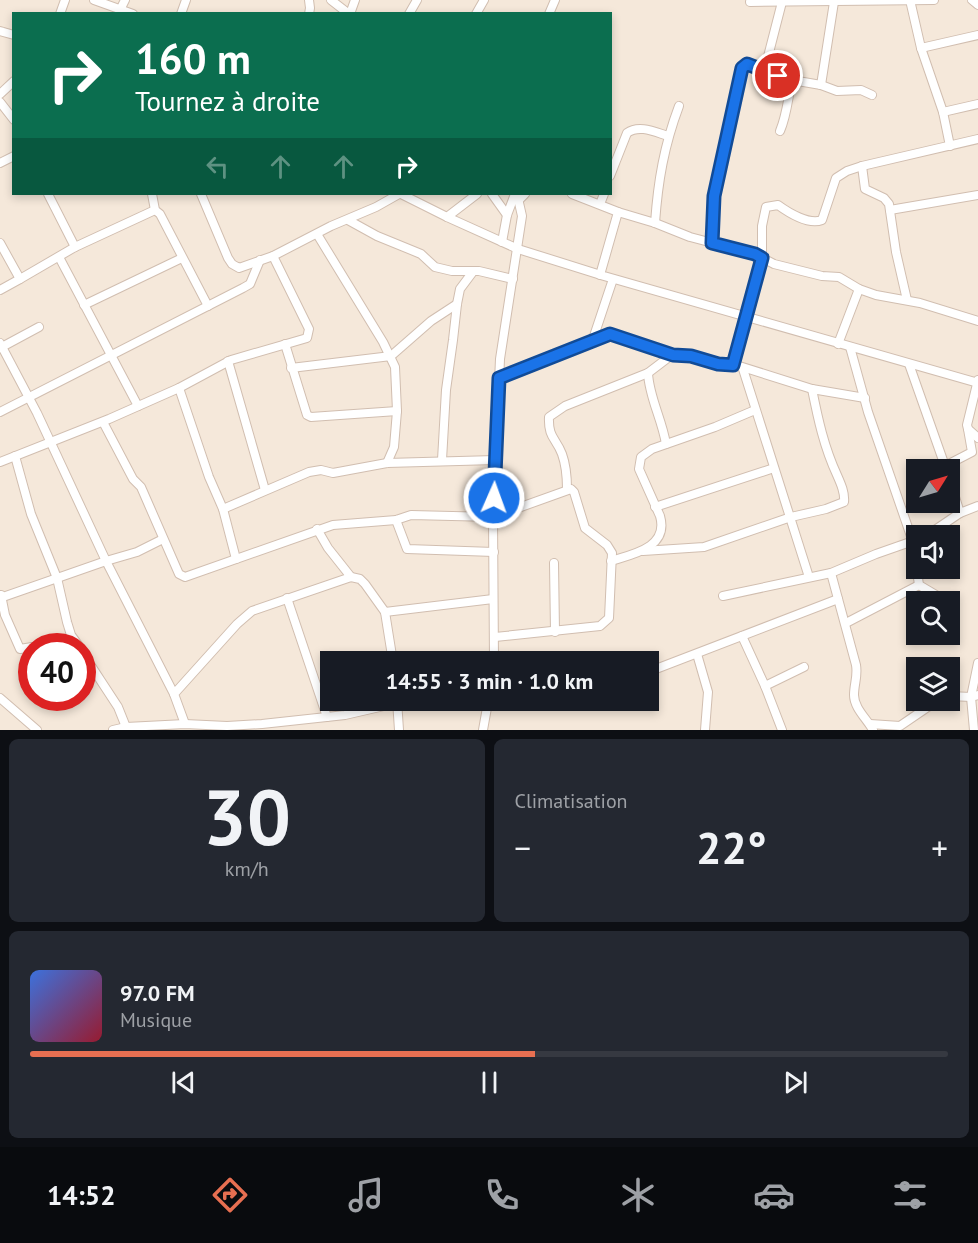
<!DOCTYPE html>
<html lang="fr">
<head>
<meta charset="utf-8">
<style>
	body { margin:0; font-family:"PT Sans",sans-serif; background:#242831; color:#f1f3f6; height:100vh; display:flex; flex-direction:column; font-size:22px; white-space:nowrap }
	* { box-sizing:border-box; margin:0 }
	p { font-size:20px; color:#9ea1a6 }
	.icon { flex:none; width:33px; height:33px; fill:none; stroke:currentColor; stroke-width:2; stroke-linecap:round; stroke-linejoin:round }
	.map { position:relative; height:730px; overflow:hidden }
	.drawer { display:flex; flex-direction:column; gap:9px; padding:9px; background:#0d0f14; flex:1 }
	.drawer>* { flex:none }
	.guide { position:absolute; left:12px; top:12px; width:600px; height:183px; border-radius:0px; box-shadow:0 3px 9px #0003; background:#0b6e4f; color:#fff; overflow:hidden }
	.needle { width:39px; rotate:53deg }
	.controls { position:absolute; left:906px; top:459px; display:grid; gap:12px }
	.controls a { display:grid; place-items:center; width:54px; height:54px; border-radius:0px; background:#171b24; box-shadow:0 3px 9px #0003; font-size:30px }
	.speed { position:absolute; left:18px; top:633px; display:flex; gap:12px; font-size:30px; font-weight:700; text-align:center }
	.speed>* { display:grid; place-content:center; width:78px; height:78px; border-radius:50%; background:#171b24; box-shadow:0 3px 9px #0003; line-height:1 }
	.speed .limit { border:9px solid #d22; background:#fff; color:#111 }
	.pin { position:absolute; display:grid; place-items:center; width:51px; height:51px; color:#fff; margin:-26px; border:3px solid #fff; border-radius:50%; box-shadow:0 2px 6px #0007 }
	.me { position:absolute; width:66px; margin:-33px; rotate:2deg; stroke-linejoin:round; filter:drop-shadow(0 0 4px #0008) }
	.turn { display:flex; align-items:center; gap:21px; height:126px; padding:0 24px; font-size:27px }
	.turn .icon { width:78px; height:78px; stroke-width:2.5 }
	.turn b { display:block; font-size:42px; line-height:51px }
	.lanes { display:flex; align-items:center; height:57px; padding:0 24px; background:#0003; justify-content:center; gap:30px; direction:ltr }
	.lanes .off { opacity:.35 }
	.big { font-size:45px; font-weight:700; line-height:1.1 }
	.drawer .widget { flex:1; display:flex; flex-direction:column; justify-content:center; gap:9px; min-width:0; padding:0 21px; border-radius:9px; background:#242831 }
	.drawer .dial { align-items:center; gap:0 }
	.dial b { font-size:78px; line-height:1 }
	.song { display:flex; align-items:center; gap:18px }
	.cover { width:72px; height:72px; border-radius:9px; background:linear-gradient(135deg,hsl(220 70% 55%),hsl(350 70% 35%)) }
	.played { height:6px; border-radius:3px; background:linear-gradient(90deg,#e76f51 55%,#363941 55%) }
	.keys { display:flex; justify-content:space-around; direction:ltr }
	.heat { display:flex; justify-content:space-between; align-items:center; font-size:33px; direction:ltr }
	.drawer .tiles { flex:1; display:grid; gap:9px; grid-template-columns:1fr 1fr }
	.widget:last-child { grid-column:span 2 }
	.trip { position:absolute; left:320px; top:651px; width:339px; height:60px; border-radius:0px; background:#171b24; box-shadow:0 3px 9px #0003; font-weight:700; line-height:60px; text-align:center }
	.menu { display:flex; height:96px; justify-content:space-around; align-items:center; background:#090b0e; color:#9ea1a6 }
	.menu .icon { width:42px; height:42px }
	.menu .on { color:#e76f51 }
	.menu b { font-size:27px; color:#f1f3f6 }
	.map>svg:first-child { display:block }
</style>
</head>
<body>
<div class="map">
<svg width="978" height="730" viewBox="0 0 978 730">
	<rect width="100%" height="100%" fill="#fdf6ec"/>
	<path fill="#f5e8da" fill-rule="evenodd" d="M0,0H978V730H0ZM14,14H610V194H14ZM916,470H950V502H916ZM916,536H950V568H916ZM916,602H950V634H916ZM32,646H82V698H32ZM330,662H648V700H330ZM916,668H950V700H916Z"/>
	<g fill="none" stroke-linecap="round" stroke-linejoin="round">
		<defs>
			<g id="minor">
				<polyline points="94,0 133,14"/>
				<polyline points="331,0 349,14"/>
				<polyline points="910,0 921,48 943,112 950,146"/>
				<polyline points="972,0 978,5"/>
				<polyline points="750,2 934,0"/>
				<polyline points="121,8 125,0"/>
				<polyline points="60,14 65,0"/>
				<polyline points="181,14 186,0"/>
				<polyline points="309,14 310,8 309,0"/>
				<polyline points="350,14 355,0"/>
				<polyline points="409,14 417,0"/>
				<polyline points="476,14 484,0"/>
				<polyline points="549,14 555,0"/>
				<polyline points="0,31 14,35"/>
				<polyline points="921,48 978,35"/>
				<polyline points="764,72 782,2"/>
				<polyline points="821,85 834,2"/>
				<polyline points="0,94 14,81"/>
				<polyline points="0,102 14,120"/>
				<polyline points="943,112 978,104"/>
				<path d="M780,131C787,115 788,97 792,80"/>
				<polyline points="0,163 14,156"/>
				<polyline points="862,166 865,189 884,198 889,204 896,252 907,300"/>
				<path d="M610,176L627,133C639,124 655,132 668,136"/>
				<polyline points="48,194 75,247 155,210"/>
				<polyline points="152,194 155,210 160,214 208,306"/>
				<polyline points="201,194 228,258 232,264 239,268 273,256 331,226 376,207 399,194"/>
				<polyline points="401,194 447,217 518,249 604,276 978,383"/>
				<polyline points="492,194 507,215"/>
				<polyline points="572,194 618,212"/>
				<polyline points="519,200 525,194"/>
				<polyline points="600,204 604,194"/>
				<polyline points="890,210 978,195"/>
				<polyline points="447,217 477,194"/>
				<polyline points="348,220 377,236 421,254 435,267 452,271 479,271 513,279"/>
				<path d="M655,223C658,181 664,146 679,106"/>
				<polyline points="317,234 383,342 395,367 397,411 394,447 387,463"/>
				<polyline points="502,242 507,215 515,194"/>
				<polyline points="0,243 20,279 0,290"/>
				<polyline points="712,243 714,196 744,65 792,80 821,85 837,91 861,90 872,95"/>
				<polyline points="59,257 138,406"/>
				<polyline points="600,275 618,212 655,223 690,237 755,254 774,264 822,276 839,277 859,289 876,295 920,303 978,321"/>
				<polyline points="20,279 75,247"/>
				<polyline points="84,305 182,258"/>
				<polyline points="593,339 613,279"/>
				<polyline points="0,343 37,413 106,561 174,694"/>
				<polyline points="285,344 307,415 311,417 397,411"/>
				<polyline points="838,344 859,289"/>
				<polyline points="850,347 868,412 913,542 919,585 946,601"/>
				<polyline points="0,348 39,327"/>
				<polyline points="228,361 265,490"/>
				<polyline points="909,364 945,466"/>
				<path d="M733,365L762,258V226L766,207L778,205C789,213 809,225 822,220L836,178L847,171L862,166L978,139"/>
				<polyline points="291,368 391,356 431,321 457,304"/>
				<polyline points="743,369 809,577"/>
				<path d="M648,373C649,397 662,419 666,444"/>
				<polyline points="499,378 610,334 673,355"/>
				<polyline points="978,380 967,425 968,429 978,438"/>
				<polyline points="179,388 209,477 223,509 236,559"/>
				<polyline points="0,412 243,288 250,284 260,260"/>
				<polyline points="103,422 133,479 141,487 179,574 185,577 333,525 396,520 411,515 493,517 571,489 574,492 585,528 607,545 612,553 609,618 600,626 495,637"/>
				<polyline points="15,456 31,514 57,578 67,622 71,635 79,646"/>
				<polyline points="442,460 446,390 453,340 457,304 460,289 472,273"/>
				<polyline points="0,462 109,419 179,388 231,360 307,338 309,329 273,256"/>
				<polyline points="946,469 945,466 972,452 968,429"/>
				<path d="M567,489C567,477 566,465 562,454C556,438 548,438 549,417L565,406L648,373L669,357L678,355L703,358L718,364L736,365L812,389L865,398"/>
				<polyline points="655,507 774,468"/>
				<polyline points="223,509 309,472 321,470 333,473 387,463 495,460"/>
				<polyline points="960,513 978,506"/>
				<polyline points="396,520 407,549 494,552"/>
				<polyline points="317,529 328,548 351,577"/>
				<polyline points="926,536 960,513 950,481"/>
				<path d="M643,551L704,547L791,517L826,509L844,502C845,493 841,484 837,475C824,447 818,419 812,389"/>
				<path d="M611,561C634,554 669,547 660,516L639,469L641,457L652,449L715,427L755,410"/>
				<polyline points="554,563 555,632"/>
				<path d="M831,573L856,665C858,676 854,684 854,695C854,708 867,719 873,730"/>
				<polyline points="1,595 5,615 20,649 32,647"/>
				<polyline points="723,596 831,573 876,554 916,540"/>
				<polyline points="0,598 106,561 137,552 163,539"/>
				<polyline points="287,598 327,717"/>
				<polyline points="385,612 493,599"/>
				<polyline points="846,623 919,585"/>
				<polyline points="742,636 765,686"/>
				<polyline points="82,652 118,707 126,727"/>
				<polyline points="697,654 708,692 705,730"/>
				<polyline points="494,662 493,517 500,359 522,216 517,194"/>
				<polyline points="648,672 838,599"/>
				<polyline points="950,696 971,697 978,695"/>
				<polyline points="0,698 37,730"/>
				<polyline points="397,700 399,730"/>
				<polyline points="185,724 174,694 237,624 252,611 351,577 360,579 365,584 385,612 393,662"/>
				<polyline points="870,724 900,726 938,700"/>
				<polyline points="113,730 126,727 185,724 227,726 262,724 345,715 397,703 430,706 487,705"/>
				<polyline points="483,730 488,702"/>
				<polyline points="782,730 765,686 804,667"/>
				<polyline points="974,730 971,697 978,663"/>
			</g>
		</defs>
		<use href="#minor" stroke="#d1beb0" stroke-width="10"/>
		<use href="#minor" stroke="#fff" stroke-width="8"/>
	</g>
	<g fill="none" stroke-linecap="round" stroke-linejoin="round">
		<defs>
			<polyline id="route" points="494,498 499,378 610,334 673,355 691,356 718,364 733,365 762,258 755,254 712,243 714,196 742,68 747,64 778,76"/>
		</defs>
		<use href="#route" stroke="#114b97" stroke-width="15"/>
		<use href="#route" stroke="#1a73e8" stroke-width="10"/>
	</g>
</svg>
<div class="controls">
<a><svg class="needle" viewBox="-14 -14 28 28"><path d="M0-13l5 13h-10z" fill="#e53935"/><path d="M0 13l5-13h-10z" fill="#9ea1a6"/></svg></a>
<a><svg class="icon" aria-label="sound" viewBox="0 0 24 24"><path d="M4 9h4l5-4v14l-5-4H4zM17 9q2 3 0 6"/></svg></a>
<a><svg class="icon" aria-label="search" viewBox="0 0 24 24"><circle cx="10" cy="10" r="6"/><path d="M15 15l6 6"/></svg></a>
<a><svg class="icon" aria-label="layers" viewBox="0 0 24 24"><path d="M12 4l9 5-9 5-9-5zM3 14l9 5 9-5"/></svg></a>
</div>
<div class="speed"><div class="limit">40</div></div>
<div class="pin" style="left:778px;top:76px;background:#d93025"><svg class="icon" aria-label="arrive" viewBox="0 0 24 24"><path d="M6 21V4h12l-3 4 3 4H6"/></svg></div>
<svg class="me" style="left:494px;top:498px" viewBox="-20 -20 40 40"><circle r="17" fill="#1a73e8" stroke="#fff" stroke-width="3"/><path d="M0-11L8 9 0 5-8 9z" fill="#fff"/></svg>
<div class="trip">14:55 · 3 min · 1.0 km</div>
<div class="guide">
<div class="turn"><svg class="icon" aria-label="right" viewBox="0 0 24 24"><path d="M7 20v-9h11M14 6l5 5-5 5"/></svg><div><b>160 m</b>Tournez à droite</div></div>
<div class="lanes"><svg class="icon off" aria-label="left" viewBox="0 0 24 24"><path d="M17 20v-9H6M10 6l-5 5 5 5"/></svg><svg class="icon off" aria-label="ahead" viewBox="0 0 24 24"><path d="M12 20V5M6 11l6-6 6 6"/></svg><svg class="icon off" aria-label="ahead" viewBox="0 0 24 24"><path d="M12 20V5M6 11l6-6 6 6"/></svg><svg class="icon" aria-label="right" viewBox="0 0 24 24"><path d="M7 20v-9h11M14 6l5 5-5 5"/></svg></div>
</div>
</div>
<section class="drawer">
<div class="tiles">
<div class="widget dial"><b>30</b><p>km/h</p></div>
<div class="widget"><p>Climatisation</p>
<div class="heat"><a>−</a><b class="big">22°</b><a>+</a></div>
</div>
<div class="widget">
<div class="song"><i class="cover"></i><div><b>97.0 FM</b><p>Musique</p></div></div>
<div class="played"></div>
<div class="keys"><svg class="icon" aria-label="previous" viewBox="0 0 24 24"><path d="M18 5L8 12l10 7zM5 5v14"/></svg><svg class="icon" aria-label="pause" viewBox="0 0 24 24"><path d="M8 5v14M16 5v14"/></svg><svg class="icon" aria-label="next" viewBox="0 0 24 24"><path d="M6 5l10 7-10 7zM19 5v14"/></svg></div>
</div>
</div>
</section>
<nav class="menu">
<b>14:52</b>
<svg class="icon on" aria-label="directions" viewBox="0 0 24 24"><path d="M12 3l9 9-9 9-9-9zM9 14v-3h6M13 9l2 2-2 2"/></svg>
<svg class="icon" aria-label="music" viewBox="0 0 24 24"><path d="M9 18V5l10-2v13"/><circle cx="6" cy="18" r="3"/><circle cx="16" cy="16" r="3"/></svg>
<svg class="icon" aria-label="phone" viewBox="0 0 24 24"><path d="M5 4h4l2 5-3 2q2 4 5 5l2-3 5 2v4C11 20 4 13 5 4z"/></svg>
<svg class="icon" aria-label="climate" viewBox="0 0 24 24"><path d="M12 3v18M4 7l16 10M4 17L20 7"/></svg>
<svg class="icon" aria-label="car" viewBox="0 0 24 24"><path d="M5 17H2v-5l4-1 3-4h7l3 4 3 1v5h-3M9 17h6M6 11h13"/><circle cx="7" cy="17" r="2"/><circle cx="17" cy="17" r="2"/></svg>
<svg class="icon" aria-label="filters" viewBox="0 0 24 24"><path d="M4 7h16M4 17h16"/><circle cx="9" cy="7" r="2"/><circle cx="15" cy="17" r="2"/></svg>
</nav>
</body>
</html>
